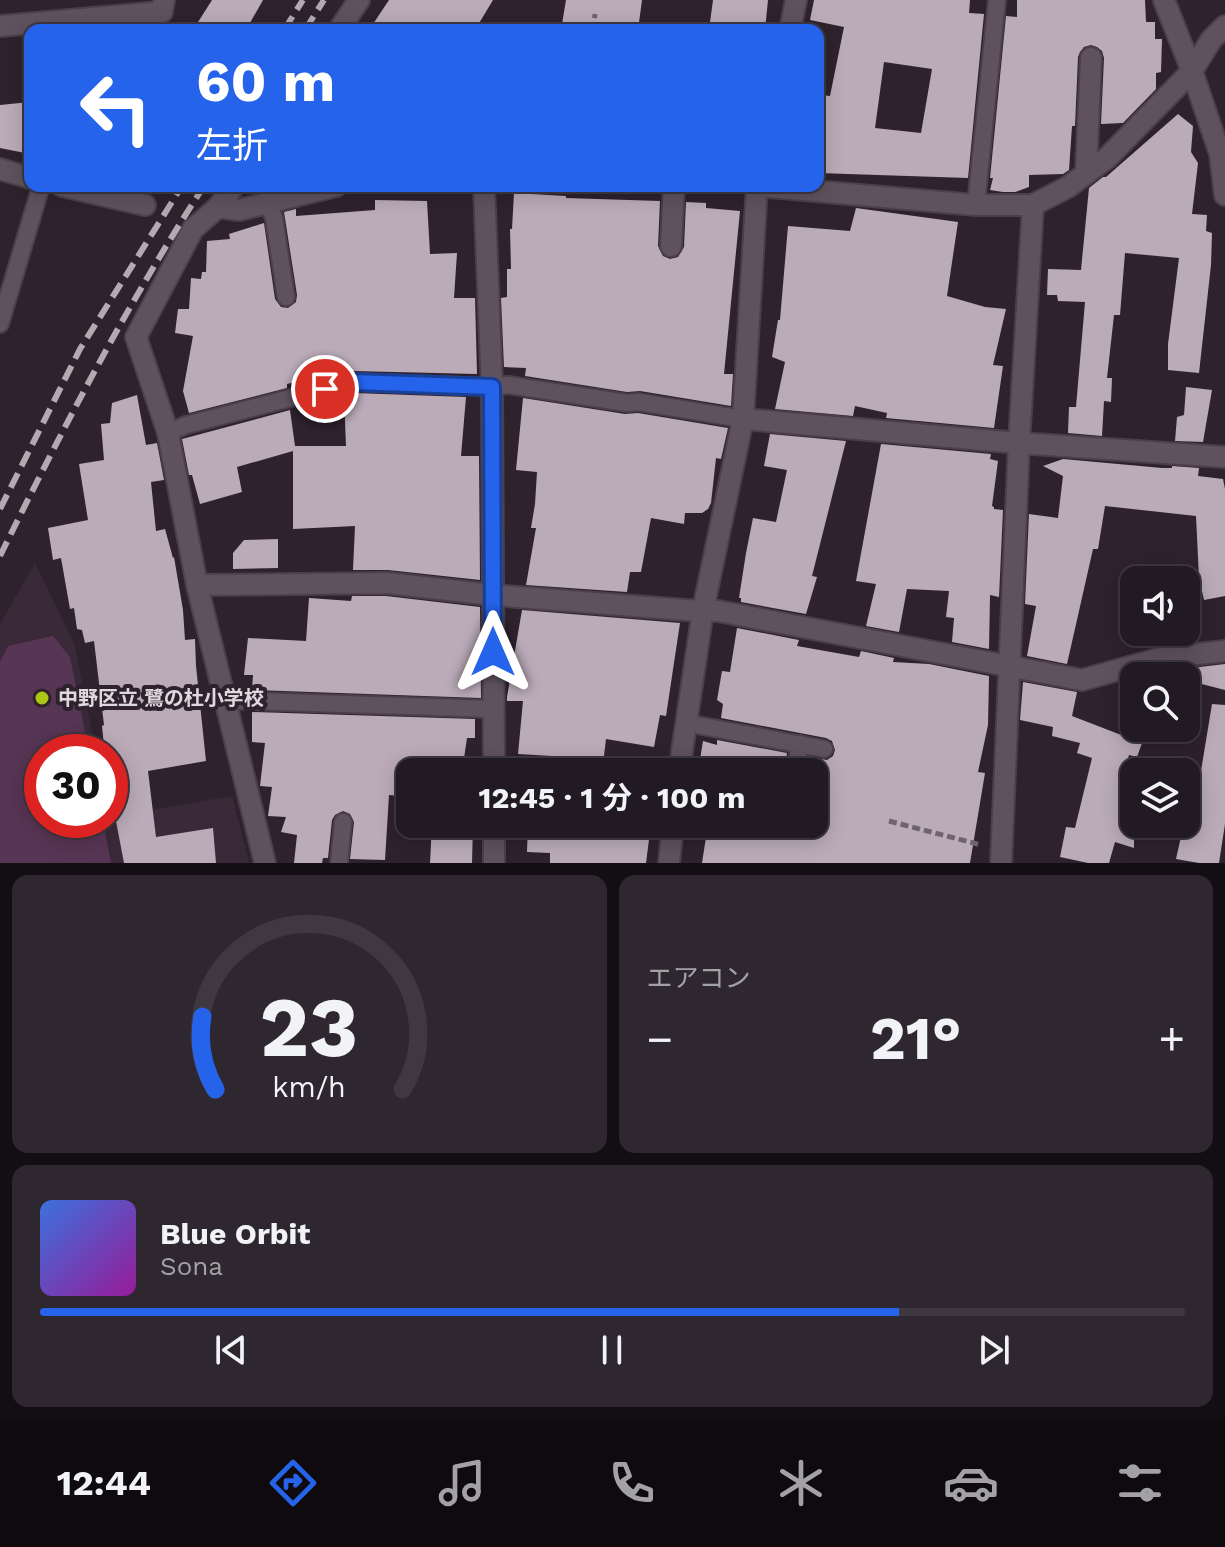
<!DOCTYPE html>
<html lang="ja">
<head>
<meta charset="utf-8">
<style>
	body { margin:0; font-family:"Work Sans","Noto Sans JP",sans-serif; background:#2e272f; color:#f1f3f6; height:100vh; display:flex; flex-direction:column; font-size:30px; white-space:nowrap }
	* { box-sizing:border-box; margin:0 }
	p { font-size:26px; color:#a2a1a5 }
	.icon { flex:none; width:44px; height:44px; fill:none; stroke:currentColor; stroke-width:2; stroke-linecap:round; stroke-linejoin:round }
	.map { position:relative; height:863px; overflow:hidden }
	.panel { display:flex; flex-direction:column; gap:12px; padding:12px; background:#130e13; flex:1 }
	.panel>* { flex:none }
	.top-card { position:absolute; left:24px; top:24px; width:800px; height:168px; border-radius:16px; box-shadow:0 4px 20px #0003,0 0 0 2px #3f3840; background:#2563eb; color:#fff; overflow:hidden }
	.fabs { position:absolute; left:1120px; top:566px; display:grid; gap:16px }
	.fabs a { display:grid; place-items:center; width:80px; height:80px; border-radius:16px; background:#221a22; box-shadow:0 4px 20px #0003,0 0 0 2px #3f3840; font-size:40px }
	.speed { position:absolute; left:24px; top:734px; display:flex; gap:16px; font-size:40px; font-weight:700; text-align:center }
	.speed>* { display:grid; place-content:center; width:104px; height:104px; border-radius:50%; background:#221a22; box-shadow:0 4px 20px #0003,0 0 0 2px #3f3840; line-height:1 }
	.speed .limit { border:12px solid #d22; background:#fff; color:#111 }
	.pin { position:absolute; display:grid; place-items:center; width:68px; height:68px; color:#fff; margin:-34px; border:4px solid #fff; border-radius:50%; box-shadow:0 2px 8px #0007 }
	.me { position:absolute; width:88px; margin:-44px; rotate:0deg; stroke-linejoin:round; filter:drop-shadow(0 0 6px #0008) }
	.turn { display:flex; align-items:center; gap:28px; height:168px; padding:0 40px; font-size:36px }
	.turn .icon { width:104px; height:104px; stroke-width:2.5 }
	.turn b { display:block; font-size:56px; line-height:68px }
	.big { font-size:60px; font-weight:700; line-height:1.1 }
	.panel .card { flex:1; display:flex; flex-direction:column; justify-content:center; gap:12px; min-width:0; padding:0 28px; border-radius:16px; background:#2e272f }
	.panel .dial { align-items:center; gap:0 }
	.dial svg { height:208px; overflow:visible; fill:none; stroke:#3f3840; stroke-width:7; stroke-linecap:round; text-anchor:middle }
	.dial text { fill:#f1f3f6; stroke:none }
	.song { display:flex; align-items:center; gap:24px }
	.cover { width:96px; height:96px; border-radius:12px; background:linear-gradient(135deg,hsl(220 70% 55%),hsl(300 70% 35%)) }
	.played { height:8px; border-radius:4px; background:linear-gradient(90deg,#2563eb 75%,#3f3840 75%) }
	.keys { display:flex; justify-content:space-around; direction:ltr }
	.heat { display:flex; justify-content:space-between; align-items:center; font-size:44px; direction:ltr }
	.panel .tiles { flex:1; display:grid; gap:12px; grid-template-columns:1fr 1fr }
	.card:last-child { grid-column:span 2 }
	.trip { position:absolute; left:396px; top:758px; width:432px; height:80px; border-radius:16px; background:#221a22; box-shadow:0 4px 20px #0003,0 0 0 2px #3f3840; font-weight:700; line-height:80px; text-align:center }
	.tab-bar { display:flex; height:128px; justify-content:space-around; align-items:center; background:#0e0a0e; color:#a2a1a5 }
	.tab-bar .icon { width:56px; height:56px }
	.tab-bar .selected { color:#2563eb }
	.tab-bar b { font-size:36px; color:#f1f3f6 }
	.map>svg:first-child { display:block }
</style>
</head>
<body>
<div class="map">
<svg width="1225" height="863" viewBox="0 0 1225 863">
	<rect width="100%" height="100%" fill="#2e222d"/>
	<polygon fill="#3a2938" points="35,563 74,643 96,752 42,752 42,820 110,820 110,817 232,796 249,863 0,863 0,624"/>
	<polygon fill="#573554" points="53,636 70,657 89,752 42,752 42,820 103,820 111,863 0,863 0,662 8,646"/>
	<g fill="#bbabb9" fill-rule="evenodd">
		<polygon points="212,0 263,0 246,30 193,30"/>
		<polygon points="389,0 493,0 475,30 369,30"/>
		<polygon points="566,0 642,0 638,30 561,30"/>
		<polygon points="713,0 768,0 765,30 709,30"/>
		<path d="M814,0H970L969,13L984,14L968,178L818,173L820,95L830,96L844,27L810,20ZM884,62L932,69L921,133L875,128Z"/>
		<polygon points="1017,0 1145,0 1146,22 1155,22 1155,39 1162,39 1161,72 1156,73 1156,89 1123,123 1101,124 1104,58 1102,51 1097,47 1091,45 1084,47 1080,52 1078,57 1075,126 1072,126 1069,170 1063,174 1029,175 1029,187 1015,192 1003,192 990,190 993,178 990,178 1006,16 1017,17"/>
		<polygon points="30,102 30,154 0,148 0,105"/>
		<polygon points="1178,114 1193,126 1191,152 1198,163 1192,214 1207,215 1206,231 1212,233 1211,265 1199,373 1168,370 1168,344 1179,258 1125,253 1120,315 1114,315 1107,378 1112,378 1111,402 1104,401 1102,436 1068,433 1069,407 1076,407 1085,302 1058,301 1057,295 1047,295 1048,269 1081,270 1089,188 1103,177 1106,177"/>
		<polygon points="514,193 566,196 566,198 660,201 658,246 663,256 670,259 678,257 684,247 686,202 706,203 706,208 740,211 724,374 733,374 731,406 640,391 627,392 525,376 526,368 504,367 501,298 507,297 507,269 511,269 510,229 512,229"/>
		<polygon points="375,200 427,201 430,254 457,253 454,298 475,298 477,374 353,371 343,373 343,370 287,384 287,388 189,413 183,391 193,336 175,333 178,309 189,309 191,278 201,279 202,272 206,272 207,241 230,239 229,234 264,223 275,299 281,307 288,308 296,302 297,295 284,212 296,209 296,216 375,210"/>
		<polygon points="856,208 958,222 947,296 985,307 1006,309 993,365 1003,366 994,428 886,418 887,413 855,406 853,416 775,409 785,362 772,357 778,320 780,320 788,226 850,231"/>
		<polygon points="1186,387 1212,390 1203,442 1175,441 1177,417 1184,415"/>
		<polygon points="354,393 466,397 461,456 479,456 480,580 388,570 353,570 355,526 293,529 293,451 237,467 242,492 200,504 192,475 189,475 182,439 290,410 295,446 346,446 344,396"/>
		<polygon points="137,395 146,445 157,443 164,480 151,482 156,531 165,529 173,558 174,557 183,610 185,640 195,639 196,666 206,761 148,771 156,837 213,828 216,863 124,863 115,816 115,791 110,752 109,746 104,746 102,726 104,725 94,641 85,643 82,630 77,629 74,608 70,609 61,558 53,560 48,528 88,520 79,464 104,460 101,424 110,423 112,403"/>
		<polygon points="523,398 625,414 638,413 728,428 721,459 716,458 711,503 708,509 702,513 685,513 684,524 651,518 641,572 630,572 627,592 526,585 536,528 531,528 535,504 537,472 516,470"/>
		<polygon points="770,434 846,441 812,576 817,577 806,614 741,602 741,598 739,598 746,553 753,518 776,522 787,470 764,466"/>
		<polygon points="881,444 991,454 990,459 998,461 992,506 994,507 994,509 1003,510 999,597 990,595 989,649 952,642 954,618 946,617 949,591 907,589 899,632 866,626 876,584 856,581"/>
		<polygon points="1063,459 1162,468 1172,468 1172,466 1199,468 1198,476 1223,479 1225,489 1225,596 1204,600 1199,578 1196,516 1105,506 1098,549 1093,549 1067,664 1027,656 1036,606 1025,604 1029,514 1058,518 1063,476 1043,466"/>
		<polygon points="278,539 278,568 233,569 233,553 244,540"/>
		<polygon points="352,596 386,596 480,607 481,698 252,690 253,675 244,675 248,638 306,641 309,598 351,601"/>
		<polygon points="522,610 680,623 666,716 660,715 654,747 606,739 602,772 550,772 552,756 518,754 523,701 507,701 507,697"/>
		<polygon points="737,628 799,640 797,646 859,657 861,651 894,658 893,662 929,664 989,676 988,725 978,772 985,773 970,863 702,863 708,824 814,824 814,772 806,772 809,757 827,760 833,756 835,750 832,741 826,738 721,718 723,704 717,700 722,671 730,672"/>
		<polygon points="1225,664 1225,690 1186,680 1186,676 1172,676 1158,672"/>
		<polygon points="1023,682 1077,692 1072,716 1142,743 1137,757 1129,755 1119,791 1134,795 1134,848 1115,842 1109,863 1088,863 1060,857 1066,827 1075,828 1092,758 1077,753 1080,743 1052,736 1053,727 1020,720"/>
		<polygon points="1212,704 1225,705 1225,824 1219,863 1199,863 1176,859 1182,832 1185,833 1199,783"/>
		<polygon points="252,712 475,719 475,738 467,738 462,772 410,772 410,797 389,795 385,860 350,859 354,822 350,814 343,811 335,815 332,820 328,858 323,858 322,863 294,863 297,835 281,832 286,817 268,816 272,787 260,786 265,743 252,742"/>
		<polygon points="717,740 787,753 784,772 698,772 703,741 717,745"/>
		<polygon points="432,824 473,824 472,863 430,863"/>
		<polygon points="528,824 651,824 646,863 550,863 550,853 527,852"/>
	</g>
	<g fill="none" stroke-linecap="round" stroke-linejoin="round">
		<defs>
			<g id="service">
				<polyline points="268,203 274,218 286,297"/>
				<polyline points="976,205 997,0"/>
				<polyline points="0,324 41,186"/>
				<polyline points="168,433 186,425 353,382 492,387 508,385 627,403 638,402 743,419"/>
				<polyline points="226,700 493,709"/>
				<polyline points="686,723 824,749"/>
				<polyline points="795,772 800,744"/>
				<polyline points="339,863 343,822"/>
			</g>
			<g id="minor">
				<polyline points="1164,0 1192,71 1220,154 1225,195"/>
				<polyline points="0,26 162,12 164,0"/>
				<polyline points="339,30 359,0"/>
				<polyline points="790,30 796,0"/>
				<polyline points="0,169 30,178"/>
				<polyline points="1086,174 1091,58"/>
				<polyline points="62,186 145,205"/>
				<polyline points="234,186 218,207 193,229 136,337 168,433 197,585 265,863"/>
				<polyline points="484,186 492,387 494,772"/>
				<polyline points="756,186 976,205 1033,205 1068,187 1107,158 1192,71 1211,40 1225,26"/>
				<polyline points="218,207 239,210 336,186"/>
				<polyline points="671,246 674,186"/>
				<polyline points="743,419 1019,443 1225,457"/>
				<polyline points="197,585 387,583 493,595 686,610 718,611 1082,680 1161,658 1225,651"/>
				<polyline points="679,772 703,610 743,419 757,186"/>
				<polyline points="494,824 494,863"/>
				<polyline points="669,863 673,824"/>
				<polyline points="1001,863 1019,443 1033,205"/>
			</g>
		</defs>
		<use href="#service" stroke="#4b404a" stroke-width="20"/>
		<use href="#minor" stroke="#4b404a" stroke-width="24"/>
		<g stroke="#6f646e" stroke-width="5" stroke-dasharray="8 4" stroke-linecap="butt">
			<polyline points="593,30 595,14"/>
			<polyline points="889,821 981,845"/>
		</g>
		<use href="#service" stroke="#5f525e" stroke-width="16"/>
		<use href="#minor" stroke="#5f525e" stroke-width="20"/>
		<g stroke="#b2a9b1" stroke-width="6" stroke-dasharray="16 8" stroke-linecap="butt">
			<polyline points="284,30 303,0"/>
			<polyline points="305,30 324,0"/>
			<polyline points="0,509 80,349 182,186"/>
			<path d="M0,556C62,430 127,304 204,186"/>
		</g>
	</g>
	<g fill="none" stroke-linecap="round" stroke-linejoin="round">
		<defs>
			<polyline id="route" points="325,389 353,382 492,387 493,652"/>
		</defs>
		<use href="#route" stroke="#184099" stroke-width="20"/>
		<use href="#route" stroke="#2563eb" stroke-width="14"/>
	</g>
	<circle fill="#abc615" stroke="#2e222d" stroke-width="3" cx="42" cy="698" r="8"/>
	<g text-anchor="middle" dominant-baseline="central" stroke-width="8" stroke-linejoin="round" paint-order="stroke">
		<g font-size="20" font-weight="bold" fill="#e0d8df" stroke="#2e222d" text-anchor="start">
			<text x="58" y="698">中野区立 鷺の杜小学校</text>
		</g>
	</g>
</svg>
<div class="fabs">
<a><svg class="icon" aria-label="sound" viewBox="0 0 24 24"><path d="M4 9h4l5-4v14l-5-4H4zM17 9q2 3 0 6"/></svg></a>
<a><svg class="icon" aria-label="search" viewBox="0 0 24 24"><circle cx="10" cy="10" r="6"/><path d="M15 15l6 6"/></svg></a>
<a><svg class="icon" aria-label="layers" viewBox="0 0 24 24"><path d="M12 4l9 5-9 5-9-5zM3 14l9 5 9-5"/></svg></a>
</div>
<div class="speed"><div class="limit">30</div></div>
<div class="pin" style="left:325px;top:389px;background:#d93025"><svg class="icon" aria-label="arrive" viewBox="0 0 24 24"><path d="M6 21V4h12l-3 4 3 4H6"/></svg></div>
<svg class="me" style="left:493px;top:652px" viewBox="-20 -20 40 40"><path d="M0-17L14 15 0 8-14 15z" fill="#2563eb" stroke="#fff" stroke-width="4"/></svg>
<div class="trip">12:45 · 1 分 · 100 m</div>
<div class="top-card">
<div class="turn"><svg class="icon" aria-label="left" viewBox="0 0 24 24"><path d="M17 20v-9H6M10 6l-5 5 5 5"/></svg><div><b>60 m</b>左折</div></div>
</div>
</div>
<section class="panel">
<div class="tiles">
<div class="card dial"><svg viewBox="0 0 100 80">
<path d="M14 69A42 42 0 1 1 86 69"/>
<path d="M14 69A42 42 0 0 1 9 41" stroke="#2563eb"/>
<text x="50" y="56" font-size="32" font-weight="700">23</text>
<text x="50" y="72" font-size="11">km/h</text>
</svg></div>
<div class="card"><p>エアコン</p>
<div class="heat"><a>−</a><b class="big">21°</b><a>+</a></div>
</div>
<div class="card">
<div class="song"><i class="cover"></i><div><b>Blue Orbit</b><p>Sona</p></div></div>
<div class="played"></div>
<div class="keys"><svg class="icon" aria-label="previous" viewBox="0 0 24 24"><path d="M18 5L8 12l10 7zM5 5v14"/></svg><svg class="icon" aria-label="pause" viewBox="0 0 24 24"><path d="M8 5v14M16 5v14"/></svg><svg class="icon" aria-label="next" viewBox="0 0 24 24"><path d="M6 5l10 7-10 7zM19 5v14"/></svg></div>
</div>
</div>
</section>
<nav class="tab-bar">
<b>12:44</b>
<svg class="icon selected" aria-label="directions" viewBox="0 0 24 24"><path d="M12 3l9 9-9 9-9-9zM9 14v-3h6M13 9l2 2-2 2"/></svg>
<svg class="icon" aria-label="music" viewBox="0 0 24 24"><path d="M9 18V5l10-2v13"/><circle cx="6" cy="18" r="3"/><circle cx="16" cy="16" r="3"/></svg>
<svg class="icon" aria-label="phone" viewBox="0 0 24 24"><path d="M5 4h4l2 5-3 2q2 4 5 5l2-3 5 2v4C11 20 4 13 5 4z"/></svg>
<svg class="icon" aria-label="climate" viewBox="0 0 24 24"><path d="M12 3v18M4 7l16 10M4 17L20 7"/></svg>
<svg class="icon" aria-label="car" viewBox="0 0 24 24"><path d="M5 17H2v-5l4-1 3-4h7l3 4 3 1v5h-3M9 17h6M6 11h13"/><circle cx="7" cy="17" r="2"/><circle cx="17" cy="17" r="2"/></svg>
<svg class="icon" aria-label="filters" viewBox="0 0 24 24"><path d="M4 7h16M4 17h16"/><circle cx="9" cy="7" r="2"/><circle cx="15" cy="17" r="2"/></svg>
</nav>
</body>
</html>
